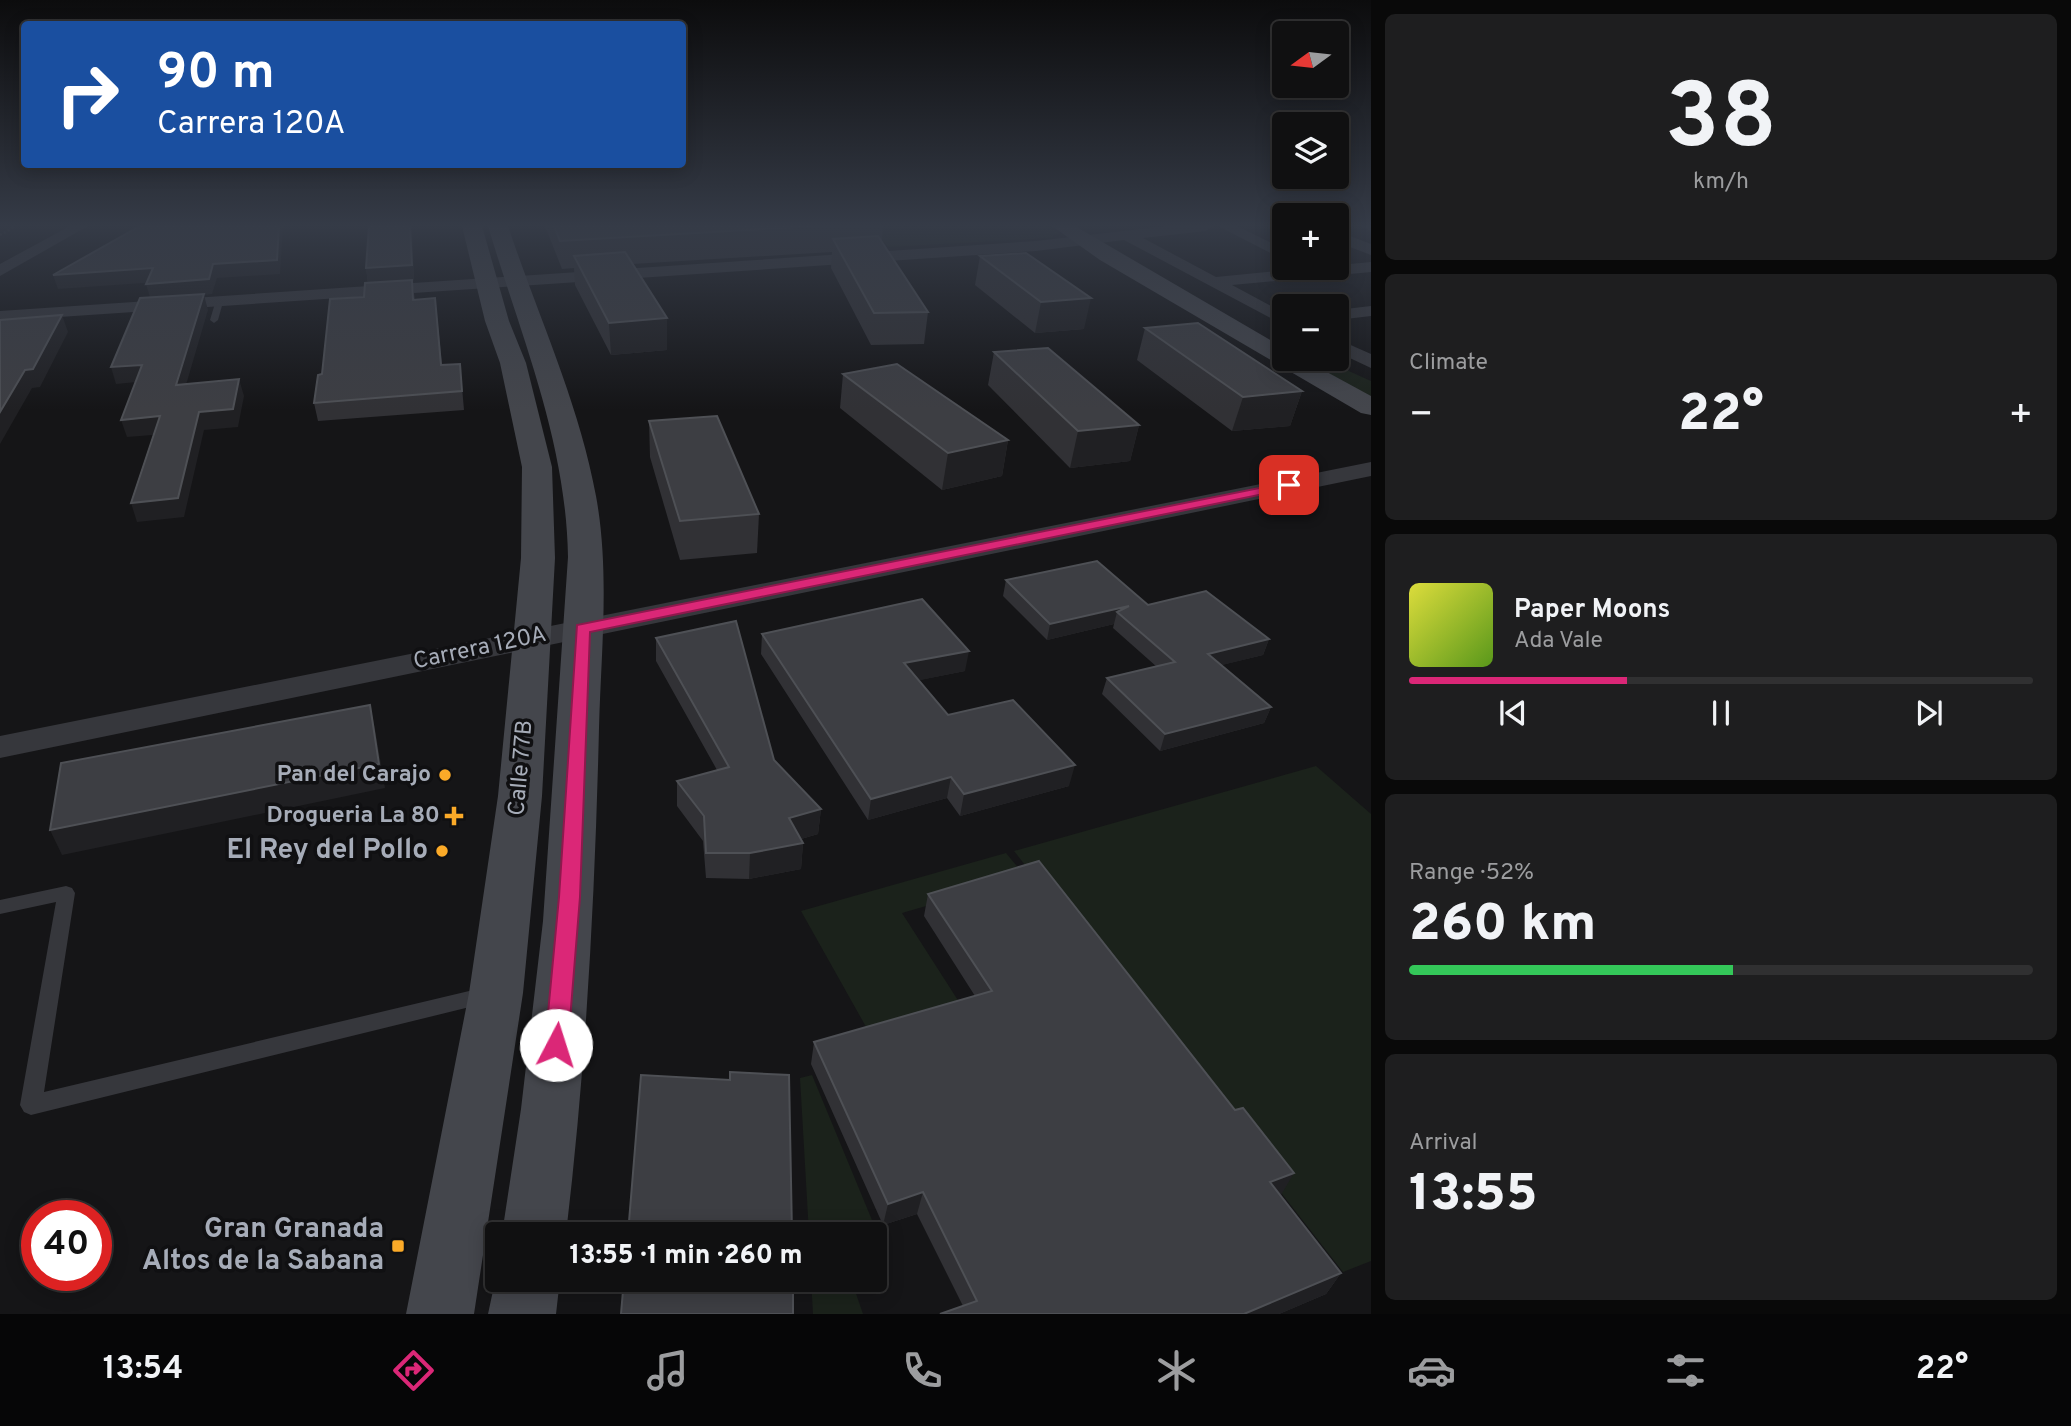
<!DOCTYPE html>
<html lang="en">
<head>
<meta charset="utf-8">
<style>
	body { margin:0; font-family:Overpass,sans-serif; background:#1e1e1f; color:#f1f3f6; height:100vh; display:flex; flex-direction:column; font-size:26px; white-space:nowrap }
	* { box-sizing:border-box; margin:0 }
	p { font-size:23px; color:#9c9d9f }
	.icon { flex:none; width:38px; height:38px; fill:none; stroke:currentColor; stroke-width:2; stroke-linecap:round; stroke-linejoin:round }
	.map { position:relative; flex:1; overflow:hidden }
	.panel { display:flex; flex-direction:column; gap:14px; padding:14px; background:#090909; width:700px }
	.panel>* { flex:none }
	.hud { position:absolute; left:21px; top:21px; width:665px; height:147px; border-radius:7px; box-shadow:0 4px 18px #0003,0 0 0 2px #303031; background:#1a4fa0; color:#fff; overflow:hidden }
	.needle { width:46px; rotate:255deg }
	.buttons { position:absolute; left:1272px; top:21px; display:grid; gap:14px }
	.buttons a { display:grid; place-items:center; width:77px; height:77px; border-radius:7px; background:#101011; box-shadow:0 4px 18px #0003,0 0 0 2px #303031; font-size:35px }
	.speed { position:absolute; left:21px; top:1200px; display:flex; gap:14px; font-size:35px; font-weight:700; text-align:center }
	.speed>* { display:grid; place-content:center; width:91px; height:91px; border-radius:50%; background:#101011; box-shadow:0 4px 18px #0003,0 0 0 2px #303031; line-height:1 }
	.speed .limit { border:10px solid #d22; background:#fff; color:#111 }
	.pin { position:absolute; display:grid; place-items:center; width:60px; height:60px; color:#fff; margin:-30px; border-radius:14px; box-shadow:0 4px 10px #0006 }
	.me { position:absolute; width:77px; margin:-38px; rotate:5deg; stroke-linejoin:round; filter:drop-shadow(0 0 5px #0008) }
	.turn { display:flex; align-items:center; gap:24px; height:147px; padding:0 21px; font-size:32px }
	.turn .icon { width:91px; height:91px; stroke-width:2.5 }
	.turn b { display:block; font-size:49px; line-height:60px }
	.big { font-size:52px; font-weight:800; line-height:1.1 }
	.panel .widget { flex:1; display:flex; flex-direction:column; justify-content:center; gap:10px; min-width:0; padding:0 24px; border-radius:10px; background:#1e1e1f }
	.panel .dial { align-items:center; gap:0 }
	.dial b { font-size:91px; line-height:1 }
	.song { display:flex; align-items:center; gap:21px }
	.cover { width:84px; height:84px; border-radius:10px; background:linear-gradient(135deg,hsl(60 70% 55%),hsl(90 70% 35%)) }
	.played { height:7px; border-radius:4px; background:linear-gradient(90deg,#db2777 35%,#303031 35%) }
	.keys { display:flex; justify-content:space-around; direction:ltr }
	.heat { display:flex; justify-content:space-between; align-items:center; font-size:38px; direction:ltr }
	.charge { height:10px; border-radius:5px; background:linear-gradient(90deg,#34c759 52%,#303031 0) }
	.trip { position:absolute; left:485px; top:1222px; width:402px; height:70px; border-radius:7px; background:#101011; box-shadow:0 4px 18px #0003,0 0 0 2px #303031; font-weight:800; line-height:70px; text-align:center }
	.menu { display:flex; height:112px; justify-content:space-around; align-items:center; background:#060607; color:#9c9d9f }
	.menu .icon { width:49px; height:49px }
	.menu .selected { color:#db2777 }
	.menu b { font-size:32px; color:#f1f3f6 }
	main { display:flex; flex:1; min-height:0 }
	.map>svg:first-child { display:block }
</style>
</head>
<body>
<main>
<div class="map">
<svg width="1371" height="1314" viewBox="0 0 1371 1314">
	<rect width="100%" height="100%" fill="#151517"/>
	<g fill="#1b221b">
		<polygon points="864,226 1047,226 1059,233 1050,238 889,247"/>
		<polygon points="1296,359 1322,359 1371,381 1371,400"/>
		<polygon points="1316,766 1371,814 1371,1261 1343,1272 1014,851"/>
		<polygon points="1006,853 1026,877 902,913 961,1005 870,1034 801,911"/>
		<polygon points="812,1075 879,1237 875,1239 875,1234 809,1234 800,1078"/>
		<polygon points="811,1279 851,1279 863,1314 813,1314"/>
	</g>
	<g fill="none" stroke-linecap="round" stroke-linejoin="round">
		<polyline stroke="#3c3e43" stroke-width="2.5" stroke-dasharray="2 2.5" stroke-linecap="butt" points="0,235 16,226"/>
		<g fill="#36373c" fill-rule="evenodd">
			<polygon points="216,300 223,302 218,320 214,323 210,320"/>
			<polygon points="66,886 72,888 75,893 44,1092 486,987 493,989 496,995 493,1001 486,1003 31,1115 24,1112 20,1105 56,902 0,914 0,900"/>
		</g>
		<g fill="#36373c" fill-rule="evenodd">
			<polygon points="70,226 88,226 0,276 0,264"/>
			<polygon points="1167,226 1213,226 1206,231 1143,238 1216,277 1371,262 1371,272 1232,285 1284,313 1284,325 1124,240 1036,251 0,321 0,311 1036,241"/>
			<polygon points="1218,226 1237,226 1284,249 1284,260"/>
			<polygon points="1337,231 1371,244 1371,255 1337,242"/>
			<polygon points="1371,306 1371,316 1337,320 1337,310"/>
			<polygon points="1337,339 1371,354 1371,368 1337,352"/>
			<polygon points="1371,462 1371,476 0,758 0,736"/>
		</g>
		<g fill="#44464c" fill-rule="evenodd">
			<polygon points="462,226 482,226 509,321 526,363 552,467 555,558 542,796 523,993 474,1314 406,1314 469,993 498,796 521,558 522,467 500,363 485,321"/>
			<path d="M488,226H508C538,316 579,403 596,496C610,572 601,652 599,728C595,897 586,1066 566,1234H502L521,1109L543,921L568,557C566,440 521,337 488,226Z"/>
			<polygon points="1052,226 1075,226 1284,348 1284,359 1303,359 1371,396 1371,415 1361,413 1100,260"/>
			<polygon points="497,1272 497,1279 560,1279 556,1314 488,1314"/>
		</g>
	</g>
	<g fill="#313135">
		<polygon points="369,226 411,226 414,280 412,281 415,300 437,315 442,365 460,364 464,410 318,421 314,403 322,374 364,297 368,283 366,268"/>
		<polygon points="545,226 883,226 882,240 880,240 928,312 924,344 871,345 831,268 832,252 632,264 667,350 611,355 575,285 574,268 562,269"/>
		<polygon points="1360,226 1371,226 1371,231"/>
		<polygon points="980,256 1084,329 1035,333 975,285"/>
		<polygon points="1145,328 1302,391 1290,426 1232,431 1137,360"/>
		<polygon points="994,352 1139,425 1130,461 1070,468 988,385"/>
		<polygon points="843,374 1008,440 1002,476 942,490 840,408"/>
		<polygon points="649,421 759,514 757,553 680,560 650,457"/>
		<polygon points="1006,580 1148,605 1269,639 1263,655 1221,665 1271,707 1264,723 1160,751 1102,694 1107,678 1157,667 1113,628 1114,624 1047,640 1003,596"/>
		<polygon points="762,634 965,671 919,680 948,715 1069,786 960,816 947,798 868,820 761,654"/>
		<polygon points="656,638 821,809 818,834 801,839 803,843 801,869 749,879 706,878 703,841 677,806 677,781 717,770 656,661"/>
		<polygon points="928,894 1280,1195 1341,1273 1326,1294 1279,1314 940,1314 963,1306 917,1214 883,1225 811,1064 814,1042 975,996 924,916"/>
	</g>
	<g fill="#202023">
		<polygon points="279,226 283,226 280,274 217,278 212,294 204,295 208,310 181,402 146,284 213,264"/>
		<polygon points="410,226 412,227 414,280 412,281 414,296 415,316 368,283 366,268"/>
		<polygon points="153,268 157,282 58,289 53,275"/>
		<polygon points="435,298 437,315 443,383 441,365"/>
		<polygon points="1091,298 1084,329 1035,333 1041,302"/>
		<polygon points="62,315 68,332 40,387 32,388 0,444 0,412 25,370"/>
		<polygon points="667,318 667,350 611,355 609,323"/>
		<polygon points="142,365 147,381 116,384 111,367"/>
		<polygon points="239,379 244,396 238,427 204,430 184,517 137,522 131,503 199,412"/>
		<polygon points="1302,391 1290,426 1232,431 1243,397"/>
		<polygon points="160,416 165,434 127,437 121,420"/>
		<polygon points="1139,425 1130,461 1070,468 1078,431"/>
		<polygon points="1008,440 1002,476 942,490 948,453"/>
		<polygon points="1129,606 1117,612 1114,624 1047,640 1050,624"/>
		<polygon points="1269,639 1263,655 1202,670 1208,654"/>
		<polygon points="969,651 965,671 901,684 904,663"/>
		<polygon points="370,705 375,729 385,788 62,855 50,830"/>
		<polygon points="1271,707 1264,723 1160,751 1165,734"/>
		<polygon points="1075,765 1069,786 960,816 964,794"/>
		<polygon points="951,777 947,798 868,820 871,799"/>
		<polygon points="821,809 818,834 787,843 789,818"/>
		<polygon points="803,843 801,869 749,879 750,853"/>
		<polygon points="1294,1173 1281,1195 1270,1182"/>
		<polygon points="923,1192 917,1214 883,1225 888,1204"/>
		<polygon points="1341,1273 1326,1294 1279,1314 1244,1314"/>
	</g>
	<g fill="#3d3e43" stroke="#4e5055" stroke-width="2">
		<polygon points="140,226 279,226 277,260 213,264 209,279 146,284 153,268 53,275"/>
		<polygon points="369,226 410,226 412,265 366,268"/>
		<polygon points="554,226 815,226 560,241"/>
		<polygon points="878,236 928,312 874,313 833,239"/>
		<polygon points="625,252 667,318 609,323 574,256"/>
		<polygon points="1026,253 1091,298 1041,302 980,256"/>
		<polygon points="412,280 413,300 435,298 441,365 460,364 462,391 314,403 318,375 322,374 330,299 364,297 365,283"/>
		<polygon points="204,294 176,385 239,379 233,409 199,412 178,498 131,503 160,416 121,420 142,365 111,367 140,298"/>
		<polygon points="62,315 33,369 25,370 0,412 0,320"/>
		<polygon points="1198,323 1302,391 1243,397 1145,328"/>
		<polygon points="1048,348 1139,425 1078,431 994,352"/>
		<polygon points="897,364 1008,440 948,453 843,374"/>
		<polygon points="717,416 759,514 680,521 649,421"/>
		<polygon points="1097,561 1148,605 1206,591 1269,639 1208,654 1271,707 1165,734 1107,678 1175,662 1117,612 1129,606 1050,624 1006,580"/>
		<polygon points="922,599 969,651 904,663 948,715 1013,700 1075,765 964,794 951,777 871,799 762,634"/>
		<polygon points="736,621 774,760 821,809 789,818 803,843 750,853 706,853 704,816 677,781 729,767 656,638"/>
		<polygon points="370,705 379,764 50,830 61,763"/>
		<polygon points="1039,861 1235,1110 1243,1108 1294,1173 1270,1182 1341,1273 1244,1314 940,1314 977,1301 923,1192 888,1204 814,1042 992,991 928,894"/>
		<polygon points="730,1072 789,1075 792,1234 628,1234 641,1075 730,1080"/>
		<polygon points="624,1279 793,1279 793,1314 621,1314"/>
	</g>
	<linearGradient id="sky" x2="0" y2="1"><stop stop-color="#0c0c0d"/><stop offset="0.55" stop-color="#353b47"/><stop offset="1" stop-color="#353b47" stop-opacity="0"/></linearGradient>
	<rect width="1371" height="410" fill="url(#sky)"/>
	<polygon fill="#db2777" stroke="#8e194d" stroke-width="2" points="1289,482 1295,485 1293,488 590,632 580,897 568,1045 565,1052 556,1055 548,1052 545,1045 559,897 577,625"/>
	<g fill="#fbaa28" stroke="#101012" stroke-width="2.5">
		<circle cx="445" cy="775" r="7"/>
		<path d="M450.5 805.5h7v7h7v7h-7v7h-7v-7h-7v-7h7z"/>
		<circle cx="442" cy="851" r="7"/>
		<rect x="391" y="1239" width="14" height="14" rx="3.5"/>
	</g>
	<g text-anchor="middle" dominant-baseline="central" stroke-width="7" stroke-linejoin="round" paint-order="stroke">
		<g font-size="23" fill="#a6acb8" stroke="#101012">
			<text transform="translate(480 649) rotate(-12)">Carrera 120A</text>
			<text transform="translate(522 768) rotate(-85)">Calle 77B</text>
		</g>
		<g font-size="23" font-weight="bold" fill="#a6acb8" stroke="#101012" text-anchor="end">
			<text x="431" y="775">Pan del Carajo</text>
			<text x="440" y="816">Drogueria La 80</text>
		</g>
		<g font-size="28" font-weight="bold" fill="#a6acb8" stroke="#101012" text-anchor="end">
			<text x="428" y="851">El Rey del Pollo</text>
			<text x="384" y="1230">Gran Granada<tspan x="384" dy="32">Altos de la Sabana</tspan></text>
		</g>
	</g>
</svg>
<div class="buttons">
<a><svg class="needle" viewBox="-14 -14 28 28"><path d="M0-13l5 13h-10z" fill="#e53935"/><path d="M0 13l5-13h-10z" fill="#9c9d9f"/></svg></a>
<a><svg class="icon" aria-label="layers" viewBox="0 0 24 24"><path d="M12 4l9 5-9 5-9-5zM3 14l9 5 9-5"/></svg></a>
<a>+</a>
<a>−</a>
</div>
<div class="speed"><div class="limit">40</div></div>
<div class="pin" style="left:1289px;top:485px;background:#d93025"><svg class="icon" aria-label="arrive" viewBox="0 0 24 24"><path d="M6 21V4h12l-3 4 3 4H6"/></svg></div>
<svg class="me" style="left:556px;top:1045px" viewBox="-20 -20 40 40"><circle r="19" fill="#fff"/><path d="M0-13L10 11 0 6-10 11z" fill="#db2777"/></svg>
<div class="trip">13:55 · 1 min · 260 m</div>
<div class="hud">
<div class="turn"><svg class="icon" aria-label="right" viewBox="0 0 24 24"><path d="M7 20v-9h11M14 6l5 5-5 5"/></svg><div><b>90 m</b>Carrera 120A</div></div>
</div>
</div>
<section class="panel">
<div class="widget dial"><b>38</b><p>km/h</p></div>
<div class="widget"><p>Climate</p>
<div class="heat"><a>−</a><b class="big">22°</b><a>+</a></div>
</div>
<div class="widget">
<div class="song"><i class="cover"></i><div><b>Paper Moons</b><p>Ada Vale</p></div></div>
<div class="played"></div>
<div class="keys"><svg class="icon" aria-label="previous" viewBox="0 0 24 24"><path d="M18 5L8 12l10 7zM5 5v14"/></svg><svg class="icon" aria-label="pause" viewBox="0 0 24 24"><path d="M8 5v14M16 5v14"/></svg><svg class="icon" aria-label="next" viewBox="0 0 24 24"><path d="M6 5l10 7-10 7zM19 5v14"/></svg></div>
</div>
<div class="widget"><p>Range · 52%</p><b class="big">260 km</b><div class="charge"></div></div>
<div class="widget"><p>Arrival</p><b class="big">13:55</b></div>
</section>
</main>
<nav class="menu">
<b>13:54</b>
<svg class="icon selected" aria-label="directions" viewBox="0 0 24 24"><path d="M12 3l9 9-9 9-9-9zM9 14v-3h6M13 9l2 2-2 2"/></svg>
<svg class="icon" aria-label="music" viewBox="0 0 24 24"><path d="M9 18V5l10-2v13"/><circle cx="6" cy="18" r="3"/><circle cx="16" cy="16" r="3"/></svg>
<svg class="icon" aria-label="phone" viewBox="0 0 24 24"><path d="M5 4h4l2 5-3 2q2 4 5 5l2-3 5 2v4C11 20 4 13 5 4z"/></svg>
<svg class="icon" aria-label="climate" viewBox="0 0 24 24"><path d="M12 3v18M4 7l16 10M4 17L20 7"/></svg>
<svg class="icon" aria-label="car" viewBox="0 0 24 24"><path d="M5 17H2v-5l4-1 3-4h7l3 4 3 1v5h-3M9 17h6M6 11h13"/><circle cx="7" cy="17" r="2"/><circle cx="17" cy="17" r="2"/></svg>
<svg class="icon" aria-label="filters" viewBox="0 0 24 24"><path d="M4 7h16M4 17h16"/><circle cx="9" cy="7" r="2"/><circle cx="15" cy="17" r="2"/></svg>
<b>22°</b>
</nav>
</body>
</html>
